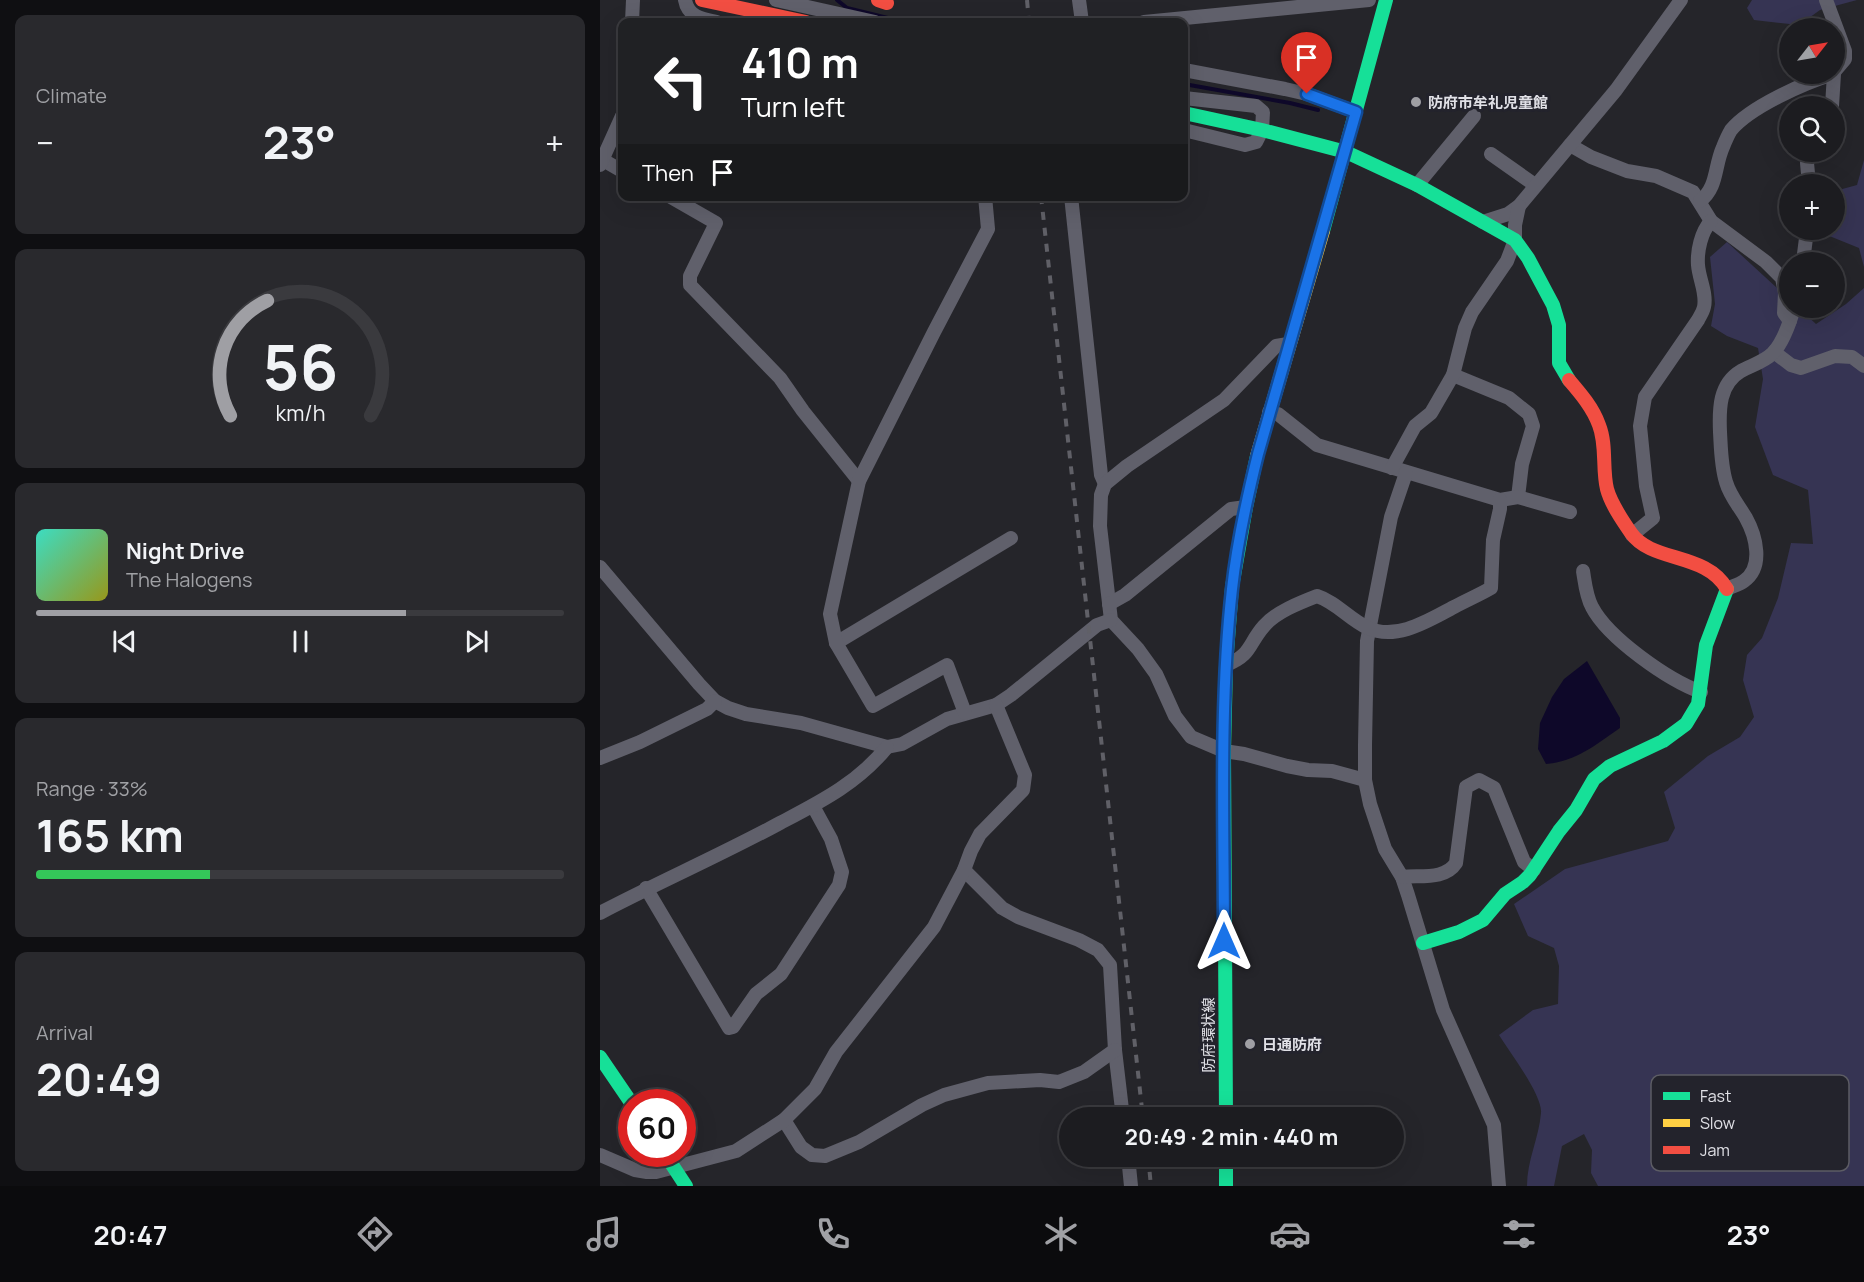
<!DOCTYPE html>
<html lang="en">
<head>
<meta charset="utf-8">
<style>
	body { margin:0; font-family:Manrope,"Noto Sans JP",sans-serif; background:#29292d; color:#f1f3f6; height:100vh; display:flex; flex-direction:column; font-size:22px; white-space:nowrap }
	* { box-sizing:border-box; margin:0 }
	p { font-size:20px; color:#a0a1a5 }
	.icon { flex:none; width:33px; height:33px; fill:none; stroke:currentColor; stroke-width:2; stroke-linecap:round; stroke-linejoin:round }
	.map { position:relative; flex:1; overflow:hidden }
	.drawer { display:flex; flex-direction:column; gap:15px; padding:15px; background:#0f0f12; width:600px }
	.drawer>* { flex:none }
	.top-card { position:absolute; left:18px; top:18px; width:570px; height:183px; border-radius:12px; box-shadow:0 6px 24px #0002,0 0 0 2px #3a3a3e; background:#202124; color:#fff; overflow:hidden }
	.needle { width:39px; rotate:59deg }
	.buttons { position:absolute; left:1179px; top:18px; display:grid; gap:12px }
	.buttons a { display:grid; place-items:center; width:66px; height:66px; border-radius:50%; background:#1c1c20; box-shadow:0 6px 24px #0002,0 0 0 2px #3a3a3e; font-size:30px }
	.speed { position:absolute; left:18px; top:1089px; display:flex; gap:12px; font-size:30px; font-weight:700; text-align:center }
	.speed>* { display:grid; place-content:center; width:78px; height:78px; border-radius:50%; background:#1c1c20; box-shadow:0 6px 24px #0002,0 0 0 2px #3a3a3e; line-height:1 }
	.speed .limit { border:9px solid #d22; background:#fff; color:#111 }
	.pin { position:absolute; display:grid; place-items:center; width:51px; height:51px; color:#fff; margin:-62px -26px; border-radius:50% 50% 50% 0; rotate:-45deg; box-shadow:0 0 6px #0007 }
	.pin .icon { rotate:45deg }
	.me { position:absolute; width:66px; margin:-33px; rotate:0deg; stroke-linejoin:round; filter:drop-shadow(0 0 4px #0008) }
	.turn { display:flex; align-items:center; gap:21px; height:126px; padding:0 24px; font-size:27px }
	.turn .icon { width:78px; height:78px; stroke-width:2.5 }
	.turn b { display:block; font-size:42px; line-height:51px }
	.then { display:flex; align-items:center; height:57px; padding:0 24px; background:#0003; gap:12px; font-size:22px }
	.big { font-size:45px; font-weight:700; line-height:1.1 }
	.drawer .card { flex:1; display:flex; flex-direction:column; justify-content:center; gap:9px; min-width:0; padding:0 21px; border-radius:12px; background:#29292d }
	.drawer .dial { align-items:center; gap:0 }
	.dial svg { height:156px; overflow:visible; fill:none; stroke:#3a3a3e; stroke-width:7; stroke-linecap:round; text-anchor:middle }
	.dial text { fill:#f1f3f6; stroke:none }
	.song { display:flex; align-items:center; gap:18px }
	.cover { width:72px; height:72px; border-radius:9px; background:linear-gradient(135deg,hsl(170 70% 55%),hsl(60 70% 35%)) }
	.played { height:6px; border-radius:3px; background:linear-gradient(90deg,#9f9fa4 70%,#3a3a3e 70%) }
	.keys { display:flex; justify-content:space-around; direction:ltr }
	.heat { display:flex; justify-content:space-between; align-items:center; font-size:33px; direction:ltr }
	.charge { height:9px; border-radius:4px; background:linear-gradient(90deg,#34c759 33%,#3a3a3e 0) }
	.trip { position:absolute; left:459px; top:1107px; width:345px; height:60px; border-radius:30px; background:#1c1c20; box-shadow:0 6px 24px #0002,0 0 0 2px #3a3a3e; font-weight:700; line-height:60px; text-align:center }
	.menu { display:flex; height:96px; justify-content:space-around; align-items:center; background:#0b0b0d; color:#a0a1a5 }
	.menu .icon { width:42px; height:42px }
	.menu .selected { color:#9f9fa4 }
	.menu b { font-size:27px; color:#f1f3f6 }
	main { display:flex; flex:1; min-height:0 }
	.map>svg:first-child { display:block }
</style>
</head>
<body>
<main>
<section class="drawer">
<div class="card"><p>Climate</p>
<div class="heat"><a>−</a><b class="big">23°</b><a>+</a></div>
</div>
<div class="card dial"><svg viewBox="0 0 100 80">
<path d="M14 69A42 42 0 1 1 86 69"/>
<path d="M14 69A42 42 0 0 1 33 10" stroke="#9f9fa4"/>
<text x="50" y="56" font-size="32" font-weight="700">56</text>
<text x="50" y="72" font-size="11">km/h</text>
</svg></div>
<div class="card">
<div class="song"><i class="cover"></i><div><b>Night Drive</b><p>The Halogens</p></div></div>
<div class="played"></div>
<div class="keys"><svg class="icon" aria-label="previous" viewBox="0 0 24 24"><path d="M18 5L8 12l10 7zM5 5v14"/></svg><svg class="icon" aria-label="pause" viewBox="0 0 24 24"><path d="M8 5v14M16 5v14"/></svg><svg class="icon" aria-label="next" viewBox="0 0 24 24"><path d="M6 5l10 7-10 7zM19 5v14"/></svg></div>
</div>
<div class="card"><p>Range · 33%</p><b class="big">165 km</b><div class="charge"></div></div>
<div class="card"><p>Arrival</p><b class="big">20:49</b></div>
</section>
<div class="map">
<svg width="1264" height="1186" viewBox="0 0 1264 1186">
	<rect width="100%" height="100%" fill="#25252a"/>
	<g fill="#363453">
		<polygon points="1152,0 1257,0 1220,10 1199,25 1154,20 1147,8"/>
		<polygon points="1264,160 1264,267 1259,248 1222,233 1222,230 1234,230 1235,191 1257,185"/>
		<path d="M1127,242L1216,324L1246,304L1264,288V1186H998L991,1173L992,1150L984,1134L962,1146L954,1186H927C927,1160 939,1138 941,1113C943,1096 909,1051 899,1035L933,1010L958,1004L959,966L954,948L928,936L914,904L965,869L1068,841L1075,828L1064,792L1108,756L1140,737L1154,717L1143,680L1147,655L1162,638L1178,598L1191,543L1213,544L1208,490L1173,475L1155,427L1163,379L1158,348L1127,336L1111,326L1115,304L1110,257Z"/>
	</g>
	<path fill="#0e0829" d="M987,661L1020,718V728C997,744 975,762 946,764L938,749L940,723L952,697L964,679Z"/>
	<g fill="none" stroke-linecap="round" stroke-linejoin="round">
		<g stroke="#0e0829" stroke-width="4">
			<polyline points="237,0 247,8 304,22"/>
			<polyline points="584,84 690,103 718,110"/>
		</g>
		<g stroke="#60606b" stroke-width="14">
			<path d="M85,0C88,17 102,19 117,22"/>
			<polyline points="176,0 275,22"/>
			<polyline points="479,0 482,22"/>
			<polyline points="1226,0 1245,51 1245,59 1234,72"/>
			<polyline points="32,22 33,0"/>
			<polyline points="544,22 769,0"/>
			<polyline points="584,70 685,89 707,94 756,112"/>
			<polyline points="584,98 656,106 663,112 662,130 656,142 645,145 584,130"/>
			<polyline points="1232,106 1234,74"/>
			<polyline points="970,145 991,157 1027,171 1056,176 1093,192 1111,221 1166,262 1182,278 1185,293 1184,313 1190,321"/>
			<polyline points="891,154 935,185"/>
			<polyline points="3,160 22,171"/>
			<polyline points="0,165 22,116"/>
			<polyline points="1209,184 1207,163 1211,152"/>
			<polyline points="817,185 874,116"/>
			<polyline points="69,196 116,223 90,276 90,285 180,378 203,411 259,481"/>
			<polyline points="471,196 501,475 505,484"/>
			<path d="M1100,201C1118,187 1114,167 1123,147C1125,142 1128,135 1131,130C1150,107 1204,83 1233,74"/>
			<polyline points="883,222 908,214 919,206 1016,90 1081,0"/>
			<polyline points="1203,262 1207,230"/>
			<polyline points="688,344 676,346 624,400 527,466 505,484 501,495 500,526 511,620 538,649 556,674 575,716 591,737 624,751 644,754 687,766 708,770 732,771 765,780"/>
			<polyline points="1174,352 1191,365 1201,368 1235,356 1252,357 1264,366"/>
			<polyline points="853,375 909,398 929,414 933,426 922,464 918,497"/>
			<polyline points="669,412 678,414 717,445 900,500 918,497 970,512"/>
			<polyline points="792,468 815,426 831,413 853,375 865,328 872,312 907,261 915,240 915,225 919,206"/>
			<polyline points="806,473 791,517 767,641 765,745 765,780 770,804 785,849 802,877 808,895 843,1010 894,1125 899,1186"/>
			<path d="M1032,535L1053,518L1046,486L1040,426L1045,397L1098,320C1100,316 1103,312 1104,307C1107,293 1099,279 1098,265C1097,251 1101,232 1111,221"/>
			<polyline points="0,567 99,684 115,701 128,708 146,714 201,723 287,747 302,744 347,719 396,705 411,695 497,625 511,620"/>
			<path d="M983,571C985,583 986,596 992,607C1008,638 1068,680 1101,692"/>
			<path d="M1127,589C1132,586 1139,585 1144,581C1164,567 1156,536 1146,518C1139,506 1130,496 1126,482C1121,466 1121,449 1120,432C1119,409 1119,384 1141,371C1152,365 1164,362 1173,353C1183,342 1190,322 1194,308"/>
			<polyline points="509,604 525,595 631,509 646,507"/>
			<polyline points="236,643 411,538"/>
			<path d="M626,665C652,655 648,644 664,626C676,612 699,603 717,596C736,602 749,619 768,628C797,641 829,620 854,607C867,600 879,595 891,588L893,540L900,509V500"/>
			<polyline points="365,713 347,665 273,706 236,643 230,614 259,481 334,332 388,229 385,196"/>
			<polyline points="0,758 40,742 107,709 115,701"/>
			<polyline points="364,870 402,908 418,917 479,940 498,950 510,965 515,1050 523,1118"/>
			<path d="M802,877C821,875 845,880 856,863L866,787L879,780L894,788L924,862L934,870"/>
			<polyline points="46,888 129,1028 133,1027 156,994 181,974 239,885 242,872 231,839 213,806"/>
			<path d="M0,913C59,882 121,855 180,823C220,802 258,783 287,747"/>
			<polyline points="184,1120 201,1147 212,1155 225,1156 259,1142 322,1105 344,1095 388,1083 440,1080 459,1082 484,1072 515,1050"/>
			<polyline points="0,1155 35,1170 47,1172 56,1172 136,1151 184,1120 215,1089 236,1052 334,927 364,870 371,851 380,834 423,790 425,775 396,705"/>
			<polyline points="528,1156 531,1186"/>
		</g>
		<g stroke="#16e098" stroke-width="14">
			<polyline points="584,113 662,130 746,152 817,185 915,240 928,258 953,305 959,325 959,363 969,380"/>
			<polyline points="723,231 786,0"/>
			<polyline points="823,943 859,932 883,920 905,894 923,882 930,875 959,831 976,810 994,779 1010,766 1063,741 1086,724 1098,704 1106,645 1127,589"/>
			<polyline points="0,1057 32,1104"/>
			<polyline points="626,1118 624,751 626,665 632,587 646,507 657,456"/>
			<polyline points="65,1154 86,1186"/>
			<polyline points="626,1156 626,1186"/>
		</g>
		<polyline stroke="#ffcf43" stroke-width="14" points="657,456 723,231"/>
		<g stroke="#f24e42" stroke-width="14">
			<polyline points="102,0 206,22"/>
			<polyline points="278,0 287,3"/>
			<path d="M969,380C981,394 993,408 999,425C1007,445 1002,469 1007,489C1011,504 1022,520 1031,533C1052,563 1106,552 1127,589"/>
		</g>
		<g stroke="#606067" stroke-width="4" stroke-dasharray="8 8" stroke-linecap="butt">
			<polyline points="427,0 429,22"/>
			<polyline points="441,196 543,1118"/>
			<polyline points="548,1156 551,1186"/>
		</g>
	</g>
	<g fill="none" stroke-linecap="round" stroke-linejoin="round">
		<defs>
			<path id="route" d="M624,941C624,824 619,705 632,589C637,543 647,498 658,454L756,112L707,94"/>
		</defs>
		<use href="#route" stroke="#114b97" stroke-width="15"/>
		<use href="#route" stroke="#1a73e8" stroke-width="10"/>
	</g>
	<g fill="#9f9fa4" stroke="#23232c" stroke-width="2">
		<circle cx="816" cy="102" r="6"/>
		<circle cx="650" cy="1044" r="6"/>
	</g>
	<g text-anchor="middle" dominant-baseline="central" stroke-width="6" stroke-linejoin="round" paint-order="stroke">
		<g font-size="15" font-weight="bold" fill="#e0e0e6" stroke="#23232c" text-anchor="start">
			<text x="828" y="102">防府市牟礼児童館</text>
			<text x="662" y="1044">日通防府</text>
		</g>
		<g font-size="15" fill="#e0e0e6" stroke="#23232c">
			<text transform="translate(608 1035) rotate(-90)">防府環状線</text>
		</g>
	</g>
	<rect x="1051" y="1075" width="198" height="96" rx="9" fill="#23232c" stroke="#5c5c64" stroke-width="1.5"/>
	<rect x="1063" y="1092" width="27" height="8" fill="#16e098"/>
	<rect x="1063" y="1119" width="27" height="8" fill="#ffcf43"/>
	<rect x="1063" y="1146" width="27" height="8" fill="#f24e42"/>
	<g font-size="16" fill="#e0e0e6">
		<text x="1100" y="1102">Fast</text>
		<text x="1100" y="1129">Slow</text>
		<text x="1100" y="1156">Jam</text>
	</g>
</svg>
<div class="buttons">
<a><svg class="needle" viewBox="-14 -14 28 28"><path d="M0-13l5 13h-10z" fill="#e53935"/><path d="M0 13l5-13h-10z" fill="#a0a1a5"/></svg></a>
<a><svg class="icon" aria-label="search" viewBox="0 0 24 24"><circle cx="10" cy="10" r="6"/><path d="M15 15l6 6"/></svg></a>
<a>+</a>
<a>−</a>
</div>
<div class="speed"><div class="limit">60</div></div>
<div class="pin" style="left:707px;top:94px;background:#d93025"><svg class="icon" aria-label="arrive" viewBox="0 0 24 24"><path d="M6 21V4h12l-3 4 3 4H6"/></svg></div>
<svg class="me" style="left:624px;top:941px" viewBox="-20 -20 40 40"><path d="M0-17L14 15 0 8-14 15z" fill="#1a73e8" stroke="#fff" stroke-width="4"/></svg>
<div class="trip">20:49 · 2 min · 440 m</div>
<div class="top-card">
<div class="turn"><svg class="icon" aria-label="left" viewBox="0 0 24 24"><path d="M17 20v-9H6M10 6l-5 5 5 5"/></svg><div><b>410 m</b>Turn left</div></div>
<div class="then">Then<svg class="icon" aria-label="arrive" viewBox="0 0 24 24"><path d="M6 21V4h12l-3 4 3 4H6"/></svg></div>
</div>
</div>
</main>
<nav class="menu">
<b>20:47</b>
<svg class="icon selected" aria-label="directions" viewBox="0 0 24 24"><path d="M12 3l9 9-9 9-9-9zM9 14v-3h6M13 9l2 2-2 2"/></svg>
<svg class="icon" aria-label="music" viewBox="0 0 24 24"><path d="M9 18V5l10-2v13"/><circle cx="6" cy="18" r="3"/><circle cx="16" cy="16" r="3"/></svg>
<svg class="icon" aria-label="phone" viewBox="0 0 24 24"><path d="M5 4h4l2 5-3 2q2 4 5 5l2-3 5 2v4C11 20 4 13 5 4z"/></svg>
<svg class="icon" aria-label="climate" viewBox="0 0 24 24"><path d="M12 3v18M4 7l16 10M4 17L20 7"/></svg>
<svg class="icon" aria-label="car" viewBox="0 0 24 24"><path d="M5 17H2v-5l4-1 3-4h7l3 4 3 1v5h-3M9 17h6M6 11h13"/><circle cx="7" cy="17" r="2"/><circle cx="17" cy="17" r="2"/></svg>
<svg class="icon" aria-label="filters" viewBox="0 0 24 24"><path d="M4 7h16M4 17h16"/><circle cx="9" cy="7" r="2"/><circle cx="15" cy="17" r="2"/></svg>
<b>23°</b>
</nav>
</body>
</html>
